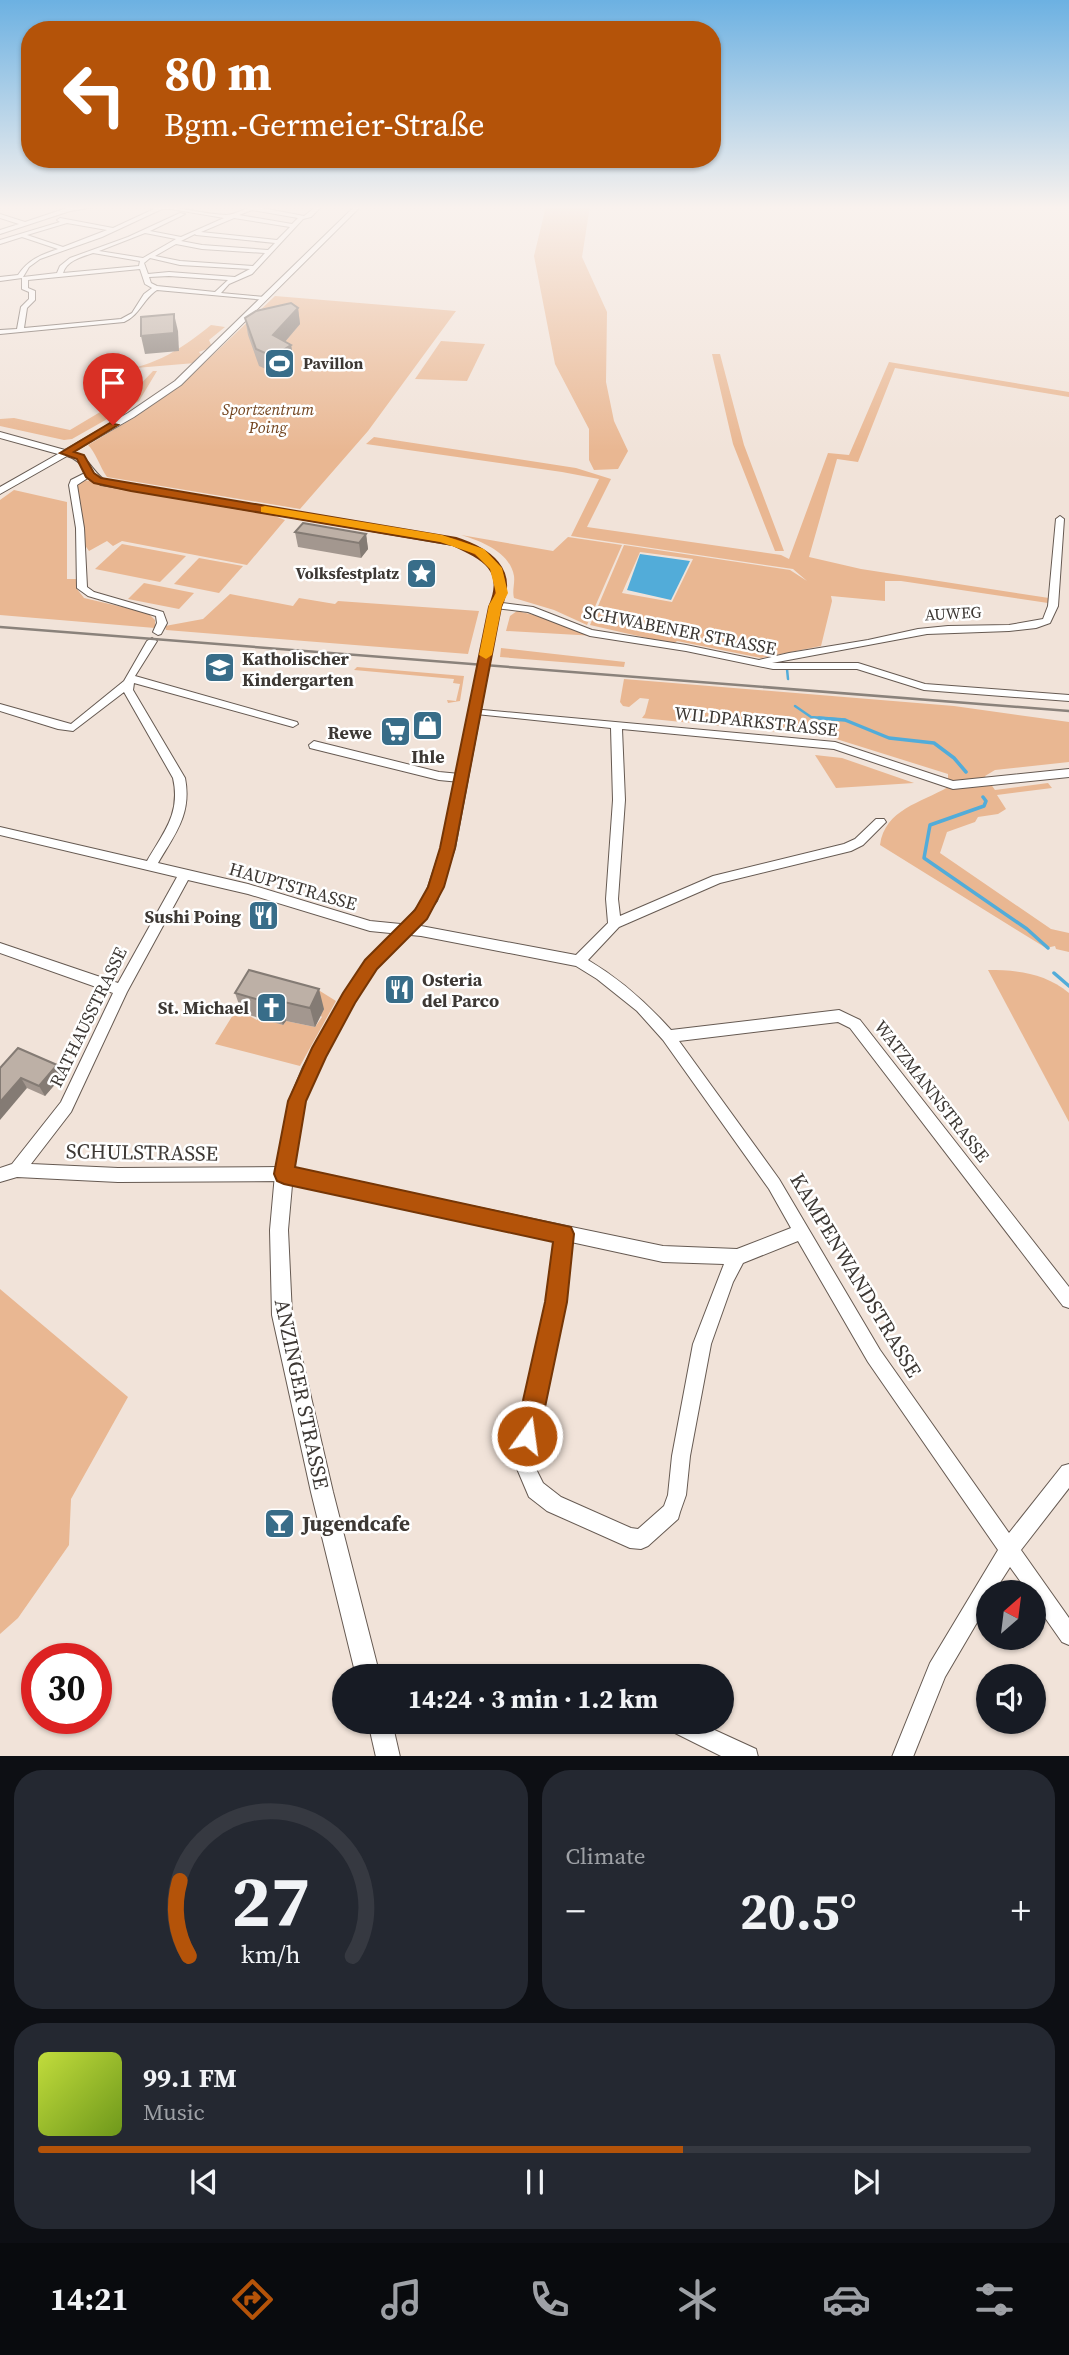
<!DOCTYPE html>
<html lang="en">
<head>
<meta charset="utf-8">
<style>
	body { margin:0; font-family:"Source Serif 4",serif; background:#242831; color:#f1f3f6; height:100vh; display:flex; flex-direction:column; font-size:26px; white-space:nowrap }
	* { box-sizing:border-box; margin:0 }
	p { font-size:23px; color:#9ea1a6 }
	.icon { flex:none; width:38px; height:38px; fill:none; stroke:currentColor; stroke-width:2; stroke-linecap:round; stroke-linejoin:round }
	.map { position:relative; height:1756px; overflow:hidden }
	.side { display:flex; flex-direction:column; gap:14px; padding:14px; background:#0d0f14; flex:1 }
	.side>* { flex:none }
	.hud { position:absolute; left:21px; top:21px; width:700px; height:147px; border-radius:28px; box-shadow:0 2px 5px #0004; background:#b45309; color:#fff; overflow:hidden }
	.needle { width:46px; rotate:28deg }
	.controls { position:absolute; left:976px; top:1580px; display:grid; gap:14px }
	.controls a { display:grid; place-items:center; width:70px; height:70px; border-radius:50%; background:#171b24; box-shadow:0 2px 5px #0004; font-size:35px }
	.speed { position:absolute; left:21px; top:1643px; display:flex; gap:14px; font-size:35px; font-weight:700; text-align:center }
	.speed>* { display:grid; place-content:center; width:91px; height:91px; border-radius:50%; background:#171b24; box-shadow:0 2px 5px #0004; line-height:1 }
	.speed .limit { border:10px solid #d22; background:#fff; color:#111 }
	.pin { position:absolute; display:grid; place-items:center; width:60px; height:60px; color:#fff; margin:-72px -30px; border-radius:50% 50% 50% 0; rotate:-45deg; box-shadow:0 0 7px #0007 }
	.pin .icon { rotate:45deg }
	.me { position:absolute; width:77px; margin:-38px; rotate:14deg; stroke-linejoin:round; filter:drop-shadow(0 0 5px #0008) }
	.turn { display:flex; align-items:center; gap:24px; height:147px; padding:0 28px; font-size:32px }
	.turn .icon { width:91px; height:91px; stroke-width:2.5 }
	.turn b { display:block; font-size:49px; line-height:60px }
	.big { font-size:52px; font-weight:700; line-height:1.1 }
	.side .widget { flex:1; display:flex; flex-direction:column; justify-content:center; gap:10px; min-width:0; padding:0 24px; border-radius:28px; background:#242831 }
	.side .dial { align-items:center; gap:0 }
	.dial svg { height:182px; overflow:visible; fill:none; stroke:#363941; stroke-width:7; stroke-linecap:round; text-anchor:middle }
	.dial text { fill:#f1f3f6; stroke:none }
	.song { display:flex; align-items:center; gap:21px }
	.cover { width:84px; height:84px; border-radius:10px; background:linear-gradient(135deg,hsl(70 70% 55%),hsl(80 70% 35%)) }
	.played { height:7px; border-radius:4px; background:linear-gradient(90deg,#b45309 65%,#363941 65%) }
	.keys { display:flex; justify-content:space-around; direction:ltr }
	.heat { display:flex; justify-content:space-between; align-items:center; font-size:38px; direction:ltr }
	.side .tiles { flex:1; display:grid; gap:14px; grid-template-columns:1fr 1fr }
	.widget:last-child { grid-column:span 2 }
	.trip { position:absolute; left:332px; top:1664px; width:402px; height:70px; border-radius:35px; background:#171b24; box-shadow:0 2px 5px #0004; font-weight:700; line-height:70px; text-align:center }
	.tabs { display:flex; height:112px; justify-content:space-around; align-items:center; background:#090b0e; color:#9ea1a6 }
	.tabs .icon { width:49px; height:49px }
	.tabs .selected { color:#b45309 }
	.tabs b { font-size:32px; color:#f1f3f6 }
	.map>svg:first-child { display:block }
</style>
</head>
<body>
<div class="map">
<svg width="1069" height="1757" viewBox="0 0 1069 1757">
	<rect width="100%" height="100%" fill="#f1e3d9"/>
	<g fill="#e9b792" fill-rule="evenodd">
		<polygon points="546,206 590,206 582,257 607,312 606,382 614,421 628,451 618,469 594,470 589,460 589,429 555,364 534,256"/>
		<path d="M275,296L456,311L368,431L300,509L107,477C100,467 95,451 88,445L137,416L181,385Z"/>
		<path d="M211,325L225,327L209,340L212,347L199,352L202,356L195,363L88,372L90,370C139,376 176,354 211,325Z"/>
		<polygon points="441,341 485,344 467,381 415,379"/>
		<polygon points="712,354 720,354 744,445 784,551 775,551 733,444"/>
		<path d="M889,362L1069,392V397L895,368L858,462L837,459L809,557L861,569L1049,598L1048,603L901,581H885V601L831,596L832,601L821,646L761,658L677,641L673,644L590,625L624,545L790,570L807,581L793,569L571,536L599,479L562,472L366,444L374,437L576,468L611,479L587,527L781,555L789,559L828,453L849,455ZM640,552L693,559L672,602L622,593Z"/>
		<polygon points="153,371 157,371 139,401 72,439 64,440 0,426 0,419 14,418 70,430 132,393"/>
		<polygon points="84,480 272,515 285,520 247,565 122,541 113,546 107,541 89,551 84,544 76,486"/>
		<polygon points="14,490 67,502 67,579 77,579 77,589 84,598 148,613 155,620 155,628 0,615 0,500"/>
		<path d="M461,535L553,551L568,537L622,545L587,625L554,610L514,598C512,591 515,584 514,576C510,552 481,541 461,535Z"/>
		<polygon points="122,544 186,556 160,582 95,569"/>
		<polygon points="199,558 243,566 219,593 174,584"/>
		<polygon points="144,583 194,593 179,609 128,599"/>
		<polygon points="230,594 293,606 299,598 335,604 338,601 479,611 468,654 166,630 165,626 203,619"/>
		<polygon points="517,611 543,617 596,636 506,631 510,616"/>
		<polygon points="501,648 625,662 624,667 500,657"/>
		<polygon points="357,667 464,676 460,701 448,703 447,700 456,701 460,684 453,683 454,679 354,670"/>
		<path d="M624,679L954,706L1069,722V762L995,770L985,776L995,790L1048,783L1052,788L997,795L1006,809L998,814L978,817L975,822L947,832L940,853L1051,929L1069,933V952L1056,949L1055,946L1046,948L880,845C885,809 921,803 948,787V774L830,737L642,718L645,714L649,699L640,698L629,707L623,706L620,702Z"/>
		<polygon points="815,755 842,758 914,783 836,788"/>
		<path d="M988,970C1018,970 1045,973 1069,993V1122Z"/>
		<path d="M257,976L320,991L336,1001L300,1066L215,1044ZM242,1012L321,1016L322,1017L315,1027L286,1021L283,1025L259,1017L257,1020Z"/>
		<polygon points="0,1289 128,1397 71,1499 69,1545 18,1618 0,1634"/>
	</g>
	<polygon fill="#52acd9" points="640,554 690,561 671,600 627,590"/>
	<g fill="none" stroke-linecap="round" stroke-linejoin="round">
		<g stroke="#52acd9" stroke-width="2.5">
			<polyline points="787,669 788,679"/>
			<polyline points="795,706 811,717 846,720"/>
		</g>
		<g stroke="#52acd9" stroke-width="3.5">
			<polyline points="819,718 845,720 889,738 934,743 954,758 966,772"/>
			<polyline points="983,797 986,801 984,806 930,825 924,858 1027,929 1048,948"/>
			<polyline points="1054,973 1069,986"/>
		</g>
		<defs>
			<g id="minor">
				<polygon points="87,206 100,206 70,211 0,234 0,230 19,224 0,218 0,214 25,222 67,208"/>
				<path d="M153,206C178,206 201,214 226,215C237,215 247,206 258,206L257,207L304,216L317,206H322L311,217L303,219L252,274L229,284L221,293L264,297L266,300L157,290C143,299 140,315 124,322L0,334V330L17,329L21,307L29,299V292L22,289V278L0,281V277L18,275C28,260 40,255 58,249L22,237L0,244V240L60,222L57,220L60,218L113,228L154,209L150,207ZM162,209H171L224,218L181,237L150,231L185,214L180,213L128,237L70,258L60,266L57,273L23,277L29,267L40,259L102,237ZM252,210L298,218L292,224L239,215ZM234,218L290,227L277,240L201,232ZM67,223L107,230L63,247L27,235ZM145,233L176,239L143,258L99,251ZM195,234L196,235L275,243L268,250L202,245L181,241ZM176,244L202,249L265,253L253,266L180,261L155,256ZM93,253L140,261L139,266L63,273C67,260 82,257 93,253ZM150,258L180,265L250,269L235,277L169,272L148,274L144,263ZM140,269L145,284L152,288L144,294L132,313L121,319L24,328L27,308L35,300V291L28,288V280ZM169,276L228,280L215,292L157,286L151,283L149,277Z"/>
				<polygon points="87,472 94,474 77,485 84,528 87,587 94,592 163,612 167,623 161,634 158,635 153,632 157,623 156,616 88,596 77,588 76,528 69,485 71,480"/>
				<polygon points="1060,516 1064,519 1058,606 1050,623 1036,628 1009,631 927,634 772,663 858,663 925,684 1069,695 1069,701 924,690 857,669 773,669 686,651 590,636 528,612 495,608 490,605 495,602 533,607 592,630 686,645 759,660 789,653 868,640 918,629 948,626 1009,625 1043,619 1048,606 1056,519"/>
				<path d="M152,638L157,641L135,676L297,722L298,724L293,727L134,683L133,690L185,778C192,814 175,834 158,863L248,884L370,921L421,926L576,955L608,923L606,899L613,800L611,728L476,714L472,713L471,711L472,709L835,742L953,781L1069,769V777L953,789L834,749L622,729L625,800L618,899L620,916L713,876L844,844L855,839L876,819H884L886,822L863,845L851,851L720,883L619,927L588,960C620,979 646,1002 671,1030L839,1010L860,1020L1069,1287V1308L1063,1306L850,1028L838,1022L679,1041L779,1179L880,1350L1009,1533L1062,1466L1069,1464V1488L1021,1550L1069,1618V1645L1062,1642L1034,1602V1592H1028L1010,1567L994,1592H989V1602L945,1677L913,1757H892L930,1663L998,1550L868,1362L798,1241L743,1263L733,1282L711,1344L690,1456L686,1495L680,1512L678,1519L648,1546L641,1549L630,1548L547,1511L529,1497L512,1457L524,1414L548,1302L555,1239L284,1181L118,1182L17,1177L0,1182V1168L12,1164L61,1102L113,993L0,953V943L118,983L177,877L0,835V827L147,861C164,832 181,813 173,778L124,692L73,731L58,729L0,711V704L71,724L124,681L147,641ZM188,880L248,894L370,931L421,936L576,966L597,979L637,1011L663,1040L769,1189L791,1228L737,1249L663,1246L284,1167L118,1168L31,1164L71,1112L127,992ZM571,1242L663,1262L724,1264L693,1344L672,1456L668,1495L664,1506L638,1529L631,1528L561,1497L543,1483L530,1457C550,1386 563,1315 571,1242Z"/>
				<polygon points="314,741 439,772 460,774 466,778 460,782 439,780 310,748 309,745"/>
				<polygon points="568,1665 578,1669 581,1676 558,1676 561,1668"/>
				<polygon points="663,1722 697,1722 756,1749 758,1757 723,1757 667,1729"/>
			</g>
			<g id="tertiary">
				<path d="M355,206H361L181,385L134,417L73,452C89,457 93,473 106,481L459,540C492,551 516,570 500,607L455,848L437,901L415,930L376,969L354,1002L316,1074L305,1101L293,1174L288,1230L292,1315L333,1492L380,1676H356L311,1492L272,1315L270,1230L275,1174L289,1101L303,1067L344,994L366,961L405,922L424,899L441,848L490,607C505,572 486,555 453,545L101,485C86,477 83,460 67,456L0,494V487L58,454L0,438V432L65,450L128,413L175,381Z"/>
				<polygon points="368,1722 392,1722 400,1757 376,1757"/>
			</g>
		</defs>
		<use href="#minor" stroke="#665a52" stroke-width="2"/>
		<use href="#tertiary" stroke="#665a52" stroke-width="2"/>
		<use href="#minor" fill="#fff" fill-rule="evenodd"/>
		<use href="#tertiary" fill="#fff" fill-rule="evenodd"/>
		<polyline stroke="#8a827b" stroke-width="2.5" points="0,627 1069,711"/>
	</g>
	<g fill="#a3978f">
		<polygon points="298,308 300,324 285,342 291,345 294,362 283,369 268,370 259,366 248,335 245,318"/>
		<polygon points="295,532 366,534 368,549 361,558 298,547"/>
		<polygon points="235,993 324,1009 315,1027 286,1021 283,1025 242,1013"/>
		<polygon points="57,1065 63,1075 45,1096 27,1088 0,1068"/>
	</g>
	<g fill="#847b74">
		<polygon points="298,308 300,324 276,352 273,335"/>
		<polygon points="174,314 178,331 179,351 145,354 141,336"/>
		<polygon points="291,345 294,362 283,369 280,352"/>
		<polygon points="366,534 368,549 361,558 359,543"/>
		<polygon points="319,989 324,1009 315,1027 310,1008"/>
		<polygon points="280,1001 286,1021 283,1025 277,1005"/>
		<polygon points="57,1065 63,1075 45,1096 39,1086"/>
		<polygon points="21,1078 27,1088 0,1120 0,1102"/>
	</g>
	<g fill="#bdb0a6" stroke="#847b74" stroke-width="2">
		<polygon points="291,303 298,308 273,335 291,345 280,352 265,353 256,349 245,318 256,311"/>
		<polygon points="174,314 174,333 141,336 141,317"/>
		<polygon points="303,523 366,534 359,543 295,532"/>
		<polygon points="249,970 319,989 310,1008 280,1001 277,1005 235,993"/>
		<polygon points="18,1048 57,1065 39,1086 21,1078 0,1102 0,1068"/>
	</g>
	<linearGradient id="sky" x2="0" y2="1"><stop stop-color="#6cb1e2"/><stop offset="0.46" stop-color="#f9f2ee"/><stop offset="1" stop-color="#f9f2ee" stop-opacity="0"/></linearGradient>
	<rect width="1069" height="451" fill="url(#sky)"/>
	<path fill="#b45309" stroke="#753606" stroke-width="2" d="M110,423L118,425L74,452L84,455L94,473L101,478L456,538C490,549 518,569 501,607L455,848L444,887L427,919L377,969L355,1003L326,1057L306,1101L295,1167L571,1227L574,1234L567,1302L539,1436L535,1444L527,1447L519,1444L515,1436L545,1302L553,1242L284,1184L277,1181L274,1174L288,1101L312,1048L343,993L365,960L415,910L428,887L440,848L489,607C506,570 483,559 453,545L131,491L94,483L86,477L77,459L60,453Z"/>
	<polygon fill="#f59e0b" points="265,506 442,535 484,549 502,568 508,593 502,605 492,655 486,659 479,655 489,605 496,593 490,569 475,554 440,542 261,512 261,507"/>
	<defs>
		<symbol id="stadium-square" viewBox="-11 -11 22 22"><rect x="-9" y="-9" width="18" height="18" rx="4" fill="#386d89" stroke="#fff"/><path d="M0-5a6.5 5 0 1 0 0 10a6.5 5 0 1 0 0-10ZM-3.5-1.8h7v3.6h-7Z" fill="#fff"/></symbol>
		<symbol id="sight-square" viewBox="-11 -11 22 22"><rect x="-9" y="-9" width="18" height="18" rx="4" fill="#386d89" stroke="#fff"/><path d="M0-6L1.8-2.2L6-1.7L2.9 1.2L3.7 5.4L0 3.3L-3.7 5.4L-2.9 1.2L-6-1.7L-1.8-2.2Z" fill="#fff"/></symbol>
		<symbol id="school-square" viewBox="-11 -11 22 22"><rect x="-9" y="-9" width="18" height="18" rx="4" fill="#386d89" stroke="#fff"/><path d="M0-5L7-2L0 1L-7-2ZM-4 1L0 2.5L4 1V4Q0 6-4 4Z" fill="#fff"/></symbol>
		<symbol id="shop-square" viewBox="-11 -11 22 22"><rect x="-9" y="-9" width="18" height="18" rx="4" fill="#386d89" stroke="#fff"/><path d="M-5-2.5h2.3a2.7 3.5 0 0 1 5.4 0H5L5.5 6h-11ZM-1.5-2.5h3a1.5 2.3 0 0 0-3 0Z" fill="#fff"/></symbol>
		<symbol id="supermarket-square" viewBox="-11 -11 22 22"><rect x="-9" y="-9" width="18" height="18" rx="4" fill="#386d89" stroke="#fff"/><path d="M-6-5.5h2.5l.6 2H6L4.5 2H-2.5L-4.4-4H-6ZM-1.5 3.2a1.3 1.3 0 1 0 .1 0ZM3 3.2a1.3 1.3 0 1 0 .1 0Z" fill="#fff"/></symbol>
		<symbol id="restaurant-square" viewBox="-11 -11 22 22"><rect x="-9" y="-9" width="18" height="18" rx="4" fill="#386d89" stroke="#fff"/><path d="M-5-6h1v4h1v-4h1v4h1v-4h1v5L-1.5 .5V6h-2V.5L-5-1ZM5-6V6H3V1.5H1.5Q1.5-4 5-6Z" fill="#fff"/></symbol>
		<symbol id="church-square" viewBox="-11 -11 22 22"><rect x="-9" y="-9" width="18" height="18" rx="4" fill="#386d89" stroke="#fff"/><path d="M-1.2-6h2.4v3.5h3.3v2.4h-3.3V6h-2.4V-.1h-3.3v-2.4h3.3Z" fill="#fff"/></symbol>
		<symbol id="bar-square" viewBox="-11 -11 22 22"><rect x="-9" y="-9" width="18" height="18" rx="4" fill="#386d89" stroke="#fff"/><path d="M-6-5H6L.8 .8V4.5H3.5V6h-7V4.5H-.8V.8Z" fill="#fff"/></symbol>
	</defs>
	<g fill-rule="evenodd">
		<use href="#stadium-square" x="262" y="346" width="35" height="35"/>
		<use href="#sight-square" x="404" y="556" width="35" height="35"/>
		<use href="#school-square" x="202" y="650" width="35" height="35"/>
		<use href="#shop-square" x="410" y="708" width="35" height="35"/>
		<use href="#supermarket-square" x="378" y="714" width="35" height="35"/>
		<use href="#restaurant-square" x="246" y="898" width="35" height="35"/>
		<use href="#restaurant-square" x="382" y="972" width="35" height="35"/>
		<use href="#church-square" x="254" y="990" width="35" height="35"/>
		<use href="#bar-square" x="262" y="1506" width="35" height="35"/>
	</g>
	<g text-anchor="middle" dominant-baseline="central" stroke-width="5" stroke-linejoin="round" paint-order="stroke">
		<g font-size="16" font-weight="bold" fill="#3d3834" stroke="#fff" text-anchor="start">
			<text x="303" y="363">Pavillon</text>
			<text x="399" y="573" text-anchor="end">Volksfestplatz</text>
		</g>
		<g font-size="16" font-style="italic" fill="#72431d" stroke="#fff">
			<text x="268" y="409">Sportzentrum<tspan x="268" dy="18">Poing</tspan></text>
		</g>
		<g font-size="16" fill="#3d3834" stroke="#fff">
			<text transform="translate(953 613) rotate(-3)">AUWEG</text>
		</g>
		<g font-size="18" fill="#3d3834" stroke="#fff">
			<text transform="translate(680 630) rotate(11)">SCHWABENER STRASSE</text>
			<text transform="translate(756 721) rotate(6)">WILDPARKSTRASSE</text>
			<text transform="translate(293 886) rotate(16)">HAUPTSTRASSE</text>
			<text transform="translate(88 1017) rotate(-64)">RATHAUSSTRASSE</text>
			<text transform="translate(932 1091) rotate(52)">WATZMANNSTRASSE</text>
		</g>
		<g font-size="18" font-weight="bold" fill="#3d3834" stroke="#fff" text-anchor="end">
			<text x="242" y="658" text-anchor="start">Katholischer<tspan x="242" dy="21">Kindergarten</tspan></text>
			<text x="372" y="732">Rewe</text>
			<text x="428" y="756" text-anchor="middle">Ihle</text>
			<text x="241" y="916">Sushi Poing</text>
			<text x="422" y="979" text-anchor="start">Osteria<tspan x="422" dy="21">del Parco</tspan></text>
			<text x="249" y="1007">St. Michael</text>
		</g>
		<g font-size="21" fill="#3d3834" stroke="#fff">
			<text transform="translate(142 1152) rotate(1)">SCHULSTRASSE</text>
			<text transform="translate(856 1275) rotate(59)">KAMPENWANDSTRASSE</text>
			<text transform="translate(302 1394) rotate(78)">ANZINGER STRASSE</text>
		</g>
		<g font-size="21" font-weight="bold" fill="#3d3834" stroke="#fff" text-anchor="start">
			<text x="302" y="1523">Jugendcafe</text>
		</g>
	</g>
</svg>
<div class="controls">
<a><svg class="needle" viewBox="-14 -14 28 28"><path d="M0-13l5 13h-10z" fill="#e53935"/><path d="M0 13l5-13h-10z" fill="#9ea1a6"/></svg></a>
<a><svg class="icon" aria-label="sound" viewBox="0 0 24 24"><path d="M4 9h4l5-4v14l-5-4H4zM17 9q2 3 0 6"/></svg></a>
</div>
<div class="speed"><div class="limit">30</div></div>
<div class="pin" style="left:113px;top:425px;background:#d93025"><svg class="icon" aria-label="arrive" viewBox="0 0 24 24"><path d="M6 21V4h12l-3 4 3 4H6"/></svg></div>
<svg class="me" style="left:527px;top:1436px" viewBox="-20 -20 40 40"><circle r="17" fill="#b45309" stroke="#fff" stroke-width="3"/><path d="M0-11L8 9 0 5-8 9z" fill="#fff"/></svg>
<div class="trip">14:24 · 3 min · 1.2 km</div>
<div class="hud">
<div class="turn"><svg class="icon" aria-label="left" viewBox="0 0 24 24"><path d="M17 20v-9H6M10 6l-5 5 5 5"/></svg><div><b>80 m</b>Bgm.-Germeier-Straße</div></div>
</div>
</div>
<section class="side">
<div class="tiles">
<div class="widget dial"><svg viewBox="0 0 100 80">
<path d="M14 69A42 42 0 1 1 86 69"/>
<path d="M14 69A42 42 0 0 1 10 36" stroke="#b45309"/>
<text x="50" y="56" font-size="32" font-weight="700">27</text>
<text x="50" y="72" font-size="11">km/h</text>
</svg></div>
<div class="widget"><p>Climate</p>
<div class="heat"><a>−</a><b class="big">20.5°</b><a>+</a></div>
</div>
<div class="widget">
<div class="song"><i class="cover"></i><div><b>99.1 FM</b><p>Music</p></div></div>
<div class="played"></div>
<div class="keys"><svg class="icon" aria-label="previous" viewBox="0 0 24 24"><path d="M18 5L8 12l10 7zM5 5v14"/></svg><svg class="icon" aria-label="pause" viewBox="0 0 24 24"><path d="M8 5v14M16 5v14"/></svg><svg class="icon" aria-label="next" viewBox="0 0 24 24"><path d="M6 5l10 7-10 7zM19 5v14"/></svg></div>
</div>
</div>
</section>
<nav class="tabs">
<b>14:21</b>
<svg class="icon selected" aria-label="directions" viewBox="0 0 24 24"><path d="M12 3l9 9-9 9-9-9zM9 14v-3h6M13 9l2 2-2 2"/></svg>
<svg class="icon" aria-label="music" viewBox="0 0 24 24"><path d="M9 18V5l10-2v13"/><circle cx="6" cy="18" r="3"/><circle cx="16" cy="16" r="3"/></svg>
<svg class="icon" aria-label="phone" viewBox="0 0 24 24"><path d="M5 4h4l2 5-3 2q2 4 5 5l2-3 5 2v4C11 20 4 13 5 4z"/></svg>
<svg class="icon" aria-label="climate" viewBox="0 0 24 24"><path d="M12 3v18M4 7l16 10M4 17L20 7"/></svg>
<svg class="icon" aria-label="car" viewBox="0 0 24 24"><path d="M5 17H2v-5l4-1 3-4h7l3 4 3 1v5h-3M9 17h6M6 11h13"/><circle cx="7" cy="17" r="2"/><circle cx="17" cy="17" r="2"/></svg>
<svg class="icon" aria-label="filters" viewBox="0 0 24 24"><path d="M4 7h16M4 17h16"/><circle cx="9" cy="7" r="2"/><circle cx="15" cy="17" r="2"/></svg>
</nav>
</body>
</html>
